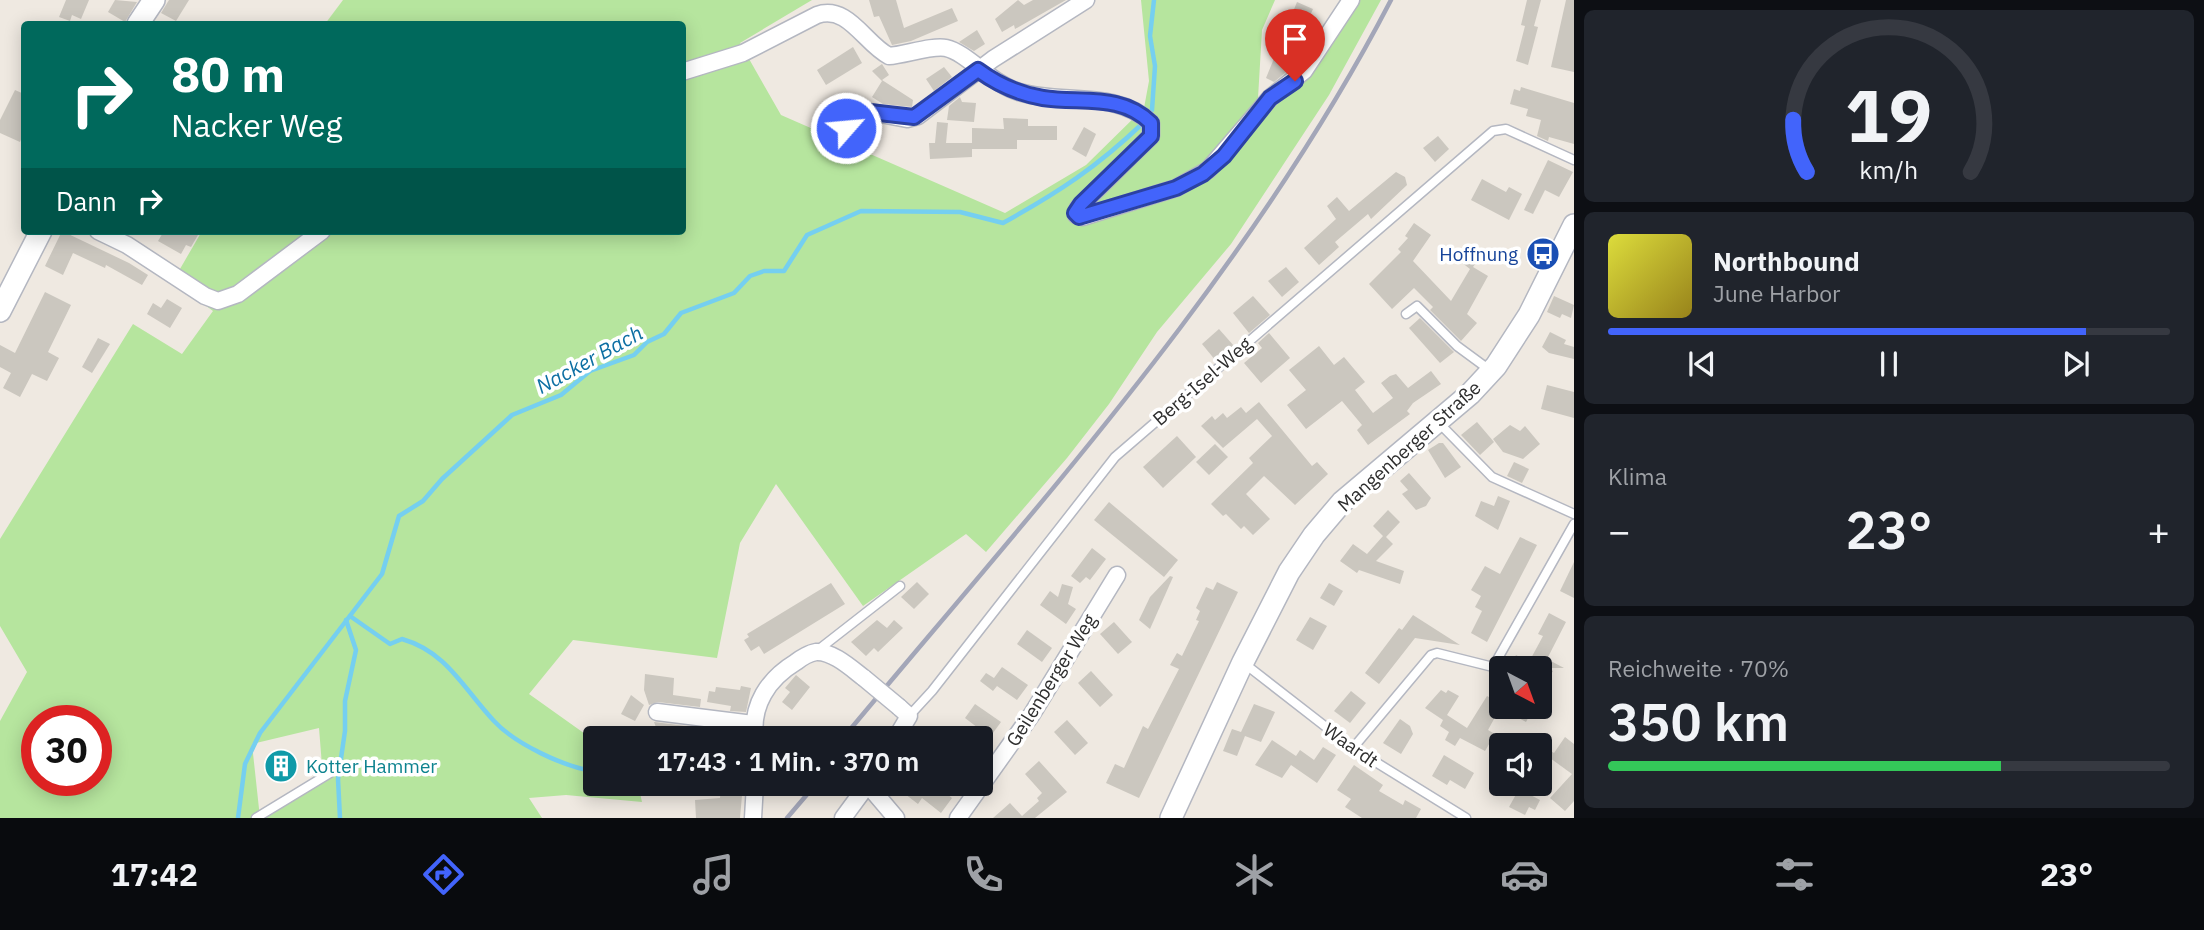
<!DOCTYPE html>
<html lang="de">
<head>
<meta charset="utf-8">
<style>
	body { margin:0; font-family:"IBM Plex Sans",sans-serif; background:#20242c; color:#f1f3f6; height:100vh; display:flex; flex-direction:column; font-size:26px; white-space:nowrap }
	* { box-sizing:border-box; margin:0 }
	p { font-size:23px; color:#9ea1a6 }
	.icon { flex:none; width:38px; height:38px; fill:none; stroke:currentColor; stroke-width:2; stroke-linecap:round; stroke-linejoin:round }
	.map { position:relative; flex:1; overflow:hidden }
	.drawer { display:flex; flex-direction:column; gap:10px; padding:10px; background:#0d0f14; width:630px }
	.drawer>* { flex:none }
	.hud { position:absolute; left:21px; top:21px; width:665px; height:214px; border-radius:7px; box-shadow:0 4px 18px #0003; background:#00695c; color:#fff; overflow:hidden }
	.needle { width:46px; rotate:139deg }
	.fabs { position:absolute; left:1489px; top:656px; display:grid; gap:14px }
	.fabs a { display:grid; place-items:center; width:63px; height:63px; border-radius:7px; background:#171b24; box-shadow:0 4px 18px #0003; font-size:35px }
	.speed { position:absolute; left:21px; top:705px; display:flex; gap:14px; font-size:35px; font-weight:700; text-align:center }
	.speed>* { display:grid; place-content:center; width:91px; height:91px; border-radius:50%; background:#171b24; box-shadow:0 4px 18px #0003; line-height:1 }
	.speed .limit { border:10px solid #d22; background:#fff; color:#111 }
	.pin { position:absolute; display:grid; place-items:center; width:60px; height:60px; color:#fff; margin:-72px -30px; border-radius:50% 50% 50% 0; rotate:-45deg; box-shadow:0 0 7px #0007 }
	.pin .icon { rotate:45deg }
	.me { position:absolute; width:77px; margin:-38px; rotate:63deg; stroke-linejoin:round; filter:drop-shadow(0 0 5px #0008) }
	.turn { display:flex; align-items:center; gap:24px; height:147px; padding:0 35px; font-size:32px }
	.turn .icon { width:91px; height:91px; stroke-width:2.5 }
	.turn b { display:block; font-size:49px; line-height:60px }
	.then { display:flex; align-items:center; height:66px; padding:0 35px; background:#0003; gap:14px; font-size:26px }
	.big { font-size:52px; font-weight:600; line-height:1.1 }
	.drawer .card { flex:1; display:flex; flex-direction:column; justify-content:center; gap:10px; min-width:0; padding:0 24px; border-radius:10px; background:#20242c }
	.drawer .dial { align-items:center; gap:0 }
	.dial svg { height:182px; overflow:visible; fill:none; stroke:#363941; stroke-width:7; stroke-linecap:round; text-anchor:middle }
	.dial text { fill:#f1f3f6; stroke:none }
	.song { display:flex; align-items:center; gap:21px }
	.cover { width:84px; height:84px; border-radius:10px; background:linear-gradient(135deg,hsl(60 70% 55%),hsl(50 70% 35%)) }
	.played { height:7px; border-radius:4px; background:linear-gradient(90deg,#4264fb 85%,#363941 85%) }
	.keys { display:flex; justify-content:space-around; direction:ltr }
	.heat { display:flex; justify-content:space-between; align-items:center; font-size:38px; direction:ltr }
	.charge { height:10px; border-radius:5px; background:linear-gradient(90deg,#34c759 70%,#363941 0) }
	.trip { position:absolute; left:583px; top:726px; width:410px; height:70px; border-radius:7px; background:#171b24; box-shadow:0 4px 18px #0003; font-weight:600; line-height:70px; text-align:center }
	.tab-bar { display:flex; height:112px; justify-content:space-around; align-items:center; background:#090b0e; color:#9ea1a6 }
	.tab-bar .icon { width:49px; height:49px }
	.tab-bar .current { color:#4264fb }
	.tab-bar b { font-size:32px; color:#f1f3f6 }
	main { display:flex; flex:1; min-height:0 }
	.map>svg:first-child { display:block }
</style>
</head>
<body>
<main>
<div class="map">
<svg width="1574" height="818" viewBox="0 0 1574 818">
	<rect width="100%" height="100%" fill="#efe9e1"/>
	<path fill="#b6e59e" fill-rule="evenodd" d="M343,0H812L740,43L781,115L1005,213L1086,165L1144,108L1149,81L1141,0H1275L1262,30L1258,98L1289,81L1355,0H1381L1329,95L1231,244L1157,332L1109,404L1067,458L986,552L966,534L863,606L776,484L740,543L717,658L573,640L529,694L595,741V784H638L642,802L566,795L529,798L542,818H262L294,800L323,778L319,728L252,744L260,818H0V721L27,672L0,626V539L133,324L182,354L213,311L173,281L202,231H682V24H325ZM37,721H96V780H37Z"/>
	<g fill="none" stroke-linecap="round" stroke-linejoin="round">
		<g stroke="#75cff0" stroke-width="4.5">
			<polyline points="1152,110 1155,66 1150,36 1154,0"/>
			<path d="M350,616L390,644L402,639C447,652 463,688 494,721C514,743 565,768 595,771"/>
			<path d="M238,818L245,764L260,733L382,574L399,516L423,501L442,479L512,415L561,395L590,371L634,355L647,342L664,334L681,313L734,293L750,276L764,271H784L807,235L861,211L960,212L1003,223C1059,192 1097,167 1143,123"/>
			<polyline points="340,818 338,779 345,731 345,701 356,650 346,620"/>
		</g>
	</g>
	<g fill="#cbc7bf">
		<polygon points="66,0 89,0 81,19 72,15 70,21 59,17"/>
		<polygon points="115,0 137,2 125,22 108,12"/>
		<polygon points="169,0 189,0 176,21 161,13"/>
		<polygon points="869,0 896,0 904,28 952,8 958,21 911,41 892,45 879,16 874,17"/>
		<polygon points="1018,0 1024,5 1033,0 1066,0 1015,29 1014,25 1002,32 995,19"/>
		<polygon points="1527,0 1541,0 1534,26 1538,27 1528,65 1516,61 1525,26 1521,25"/>
		<polygon points="1566,0 1574,0 1574,72 1551,67"/>
		<polygon points="1297,2 1313,9 1303,31 1314,38 1296,64 1274,82 1266,78"/>
		<polygon points="977,30 985,44 974,51 959,42"/>
		<polygon points="853,47 862,63 826,85 817,70"/>
		<polygon points="882,64 889,75 882,80 913,100 912,107 883,104 872,97 882,81 872,71"/>
		<polygon points="944,67 952,77 934,91 926,79"/>
		<polygon points="1521,87 1574,103 1574,144 1549,137 1548,141 1537,136 1541,120 1526,116 1528,109 1510,104 1514,89 1520,91"/>
		<polygon points="15,90 24,94 24,132 20,142 0,133 0,120"/>
		<polygon points="960,97 962,102 976,103 974,122 947,120 949,106"/>
		<polygon points="1003,118 1028,119 1028,126 1057,126 1057,140 1017,140 1017,149 972,149 972,157 930,159 929,143 935,143 937,122 948,123 946,143 972,143 972,128 1004,129"/>
		<polygon points="1084,127 1096,134 1086,157 1072,149"/>
		<polygon points="1438,136 1449,149 1435,162 1423,148"/>
		<polygon points="1548,160 1573,172 1559,197 1545,190 1533,214 1524,210"/>
		<polygon points="1396,172 1405,177 1407,185 1371,219 1368,214 1335,242 1339,247 1319,265 1304,248 1336,219 1327,206 1337,197 1349,211"/>
		<polygon points="1482,179 1506,192 1509,187 1522,194 1509,220 1471,200"/>
		<polygon points="1414,223 1431,235 1413,261 1451,301 1470,269 1461,262 1468,253 1478,260 1473,267 1488,276 1467,314 1477,323 1461,341 1430,310 1433,307 1414,288 1392,309 1369,284 1401,252 1398,249 1408,238 1405,236"/>
		<polygon points="62,231 129,263 148,275 142,285 106,265 105,268 73,253 63,275 45,266"/>
		<polygon points="164,231 191,231 198,235 191,247 186,245 181,254 158,241"/>
		<polygon points="1286,267 1299,282 1282,297 1268,281"/>
		<polygon points="45,292 71,305 48,352 59,358 47,381 32,374 20,397 3,388 11,373 0,367 0,345 15,353"/>
		<polygon points="1253,296 1270,315 1249,333 1233,313"/>
		<polygon points="1554,296 1574,305 1571,318 1562,314 1560,318 1547,312"/>
		<polygon points="167,299 182,308 170,328 147,314 153,303 161,308"/>
		<polygon points="1420,318 1454,352 1440,363 1409,328"/>
		<polygon points="1219,329 1234,346 1216,361 1202,344"/>
		<polygon points="1550,332 1566,340 1564,344 1574,347 1574,359 1549,353 1542,347"/>
		<polygon points="1269,333 1290,358 1261,383 1244,363 1262,348 1258,343"/>
		<polygon points="98,338 110,344 92,373 82,367"/>
		<polygon points="1319,346 1334,365 1344,357 1365,382 1355,390 1373,413 1393,398 1381,383 1390,376 1396,374 1408,388 1431,371 1441,384 1413,403 1407,411 1410,414 1368,445 1357,430 1362,425 1342,401 1306,429 1287,405 1306,390 1289,370"/>
		<polygon points="1547,385 1574,392 1574,418 1541,409"/>
		<polygon points="1259,402 1312,466 1317,462 1328,474 1295,505 1264,476 1246,494 1270,519 1253,535 1244,526 1241,529 1226,514 1223,516 1211,504 1253,463 1249,458 1272,436 1257,419 1223,448 1201,426 1212,416 1215,420 1223,413 1227,418 1241,407 1246,413"/>
		<polygon points="1477,422 1494,442 1480,455 1461,435"/>
		<polygon points="1510,425 1520,431 1525,426 1540,444 1523,459 1503,452 1493,439"/>
		<polygon points="1177,436 1196,457 1163,488 1143,467"/>
		<polygon points="1439,443 1443,443 1461,467 1445,478 1428,450"/>
		<polygon points="1215,444 1228,457 1209,475 1196,462"/>
		<polygon points="1514,462 1529,469 1522,483 1507,476"/>
		<polygon points="1409,473 1431,498 1426,506 1416,510 1402,494 1408,490 1400,481"/>
		<polygon points="1498,496 1510,501 1498,530 1475,516 1481,501 1494,506"/>
		<polygon points="1109,502 1178,560 1164,577 1094,520"/>
		<polygon points="1388,510 1400,522 1386,537 1393,544 1376,561 1404,571 1400,584 1359,570 1357,573 1340,561 1353,544 1367,554 1383,536 1373,526"/>
		<polygon points="1520,537 1537,545 1487,642 1471,633 1482,611 1475,607 1481,596 1471,590 1485,566 1500,574"/>
		<polygon points="1092,548 1106,559 1090,580 1086,577 1080,583 1071,576"/>
		<polygon points="1574,562 1574,598 1560,591"/>
		<polygon points="1170,576 1173,577 1150,629 1139,620 1150,597"/>
		<polygon points="917,582 929,594 914,609 901,597"/>
		<polygon points="1217,582 1238,592 1139,798 1106,783 1115,764 1124,768 1143,726 1148,729 1179,669 1170,665 1177,653 1182,656 1199,621 1196,620 1200,611 1196,608 1206,587 1213,590"/>
		<polygon points="831,583 845,604 764,654 759,646 751,651 744,640 749,637 747,634"/>
		<polygon points="1329,583 1343,591 1334,606 1320,598"/>
		<polygon points="1062,584 1073,587 1068,604 1076,609 1066,624 1040,605 1050,591 1058,597"/>
		<polygon points="1549,613 1566,622 1547,659 1564,668 1551,668 1553,672 1548,673 1540,688 1540,668 1509,668 1516,655 1529,662 1543,636 1538,634"/>
		<polygon points="1413,615 1460,645 1415,638 1379,684 1365,673 1399,628 1402,630"/>
		<polygon points="1310,617 1327,626 1313,650 1296,640"/>
		<polygon points="877,620 887,628 894,620 903,628 878,652 874,648 866,656 851,642"/>
		<polygon points="1114,622 1132,642 1118,654 1100,634"/>
		<polygon points="1027,630 1052,648 1042,662 1017,644"/>
		<polygon points="1002,667 1028,685 1017,700 997,686 993,691 980,681 986,673 994,678"/>
		<polygon points="1091,671 1113,695 1100,707 1078,683"/>
		<polygon points="645,674 674,678 673,695 701,699 700,707 658,702 649,705 644,690"/>
		<polygon points="796,675 810,687 792,710 782,702 790,692 785,688"/>
		<polygon points="741,686 751,688 746,712 730,711 731,706 707,702 709,691 715,692 716,687 740,690"/>
		<polygon points="1441,690 1446,693 1448,690 1459,696 1447,715 1467,728 1487,696 1502,704 1500,707 1534,707 1526,722 1500,708 1488,730 1495,734 1485,751 1460,738 1455,746 1445,740 1449,732 1440,726 1443,720 1425,708"/>
		<polygon points="1351,691 1366,703 1350,723 1334,711"/>
		<polygon points="631,695 644,705 635,721 621,714"/>
		<polygon points="975,704 1001,722 990,737 965,718"/>
		<polygon points="1254,704 1275,712 1261,742 1245,736 1237,756 1223,751 1232,729 1241,732"/>
		<polygon points="1400,719 1410,726 1413,734 1401,754 1383,743"/>
		<polygon points="1067,720 1088,743 1075,755 1054,732"/>
		<polygon points="654,722 726,731 726,738 660,738"/>
		<polygon points="1565,737 1574,744 1574,801 1565,811 1550,798 1572,774 1550,758 1546,764 1540,759 1540,753 1546,748 1554,753"/>
		<polygon points="1272,740 1296,756 1300,750 1314,760 1323,747 1336,755 1317,783 1291,765 1282,778 1255,765"/>
		<polygon points="1444,755 1474,773 1465,789 1450,780 1447,785 1432,776"/>
		<polygon points="1039,761 1067,792 1035,818 993,818 1010,803 1022,816 1039,801 1037,798 1042,793 1025,774"/>
		<polygon points="1354,765 1383,785 1379,791 1403,805 1405,800 1421,809 1416,818 1362,818 1345,807 1351,799 1337,790"/>
		<polygon points="721,784 743,784 740,818 696,818 695,800 720,798"/>
		<polygon points="923,784 934,784 952,798 941,813 922,798 918,804 905,794 911,786 918,791"/>
		<polygon points="1519,789 1540,800 1535,810 1529,807 1525,815 1509,807"/>
	</g>
	<g fill="none" stroke-linecap="round" stroke-linejoin="round">
		<defs>
			<g id="lane">
				<polyline points="1406,314 1417,306 1457,346 1491,371"/>
				<polyline points="1438,422 1492,477 1574,514"/>
				<polyline points="818,650 900,586"/>
				<polyline points="1245,664 1353,748 1466,818"/>
				<polyline points="909,716 932,691 1115,457 1493,131 1506,129 1574,160"/>
				<polyline points="1353,748 1431,655 1437,653 1493,667 1574,524"/>
				<polyline points="256,818 330,773"/>
			</g>
			<g id="street">
				<path d="M682,72L743,53L817,15C848,4 865,44 889,56C904,55 933,45 946,48C968,53 991,84 1019,92C1062,105 1116,89 1151,123V136L1078,208L1076,215L1083,217L1176,188L1208,170L1270,98L1304,71L1351,0"/>
				<polyline points="846,128 870,112 907,119 918,116 993,59 1086,0"/>
				<polyline points="98,231 127,245 205,296 218,301 238,294 322,231"/>
				<polyline points="657,712 753,724"/>
				<path d="M755,738C751,705 768,679 796,662C801,658 810,653 816,652C833,651 852,669 864,678"/>
				<polyline points="896,738 909,716 899,707"/>
				<polyline points="868,785 896,818"/>
				<polyline points="753,818 755,784"/>
				<polyline points="843,818 868,784"/>
				<polyline points="958,818 1032,714 1117,575"/>
			</g>
			<g id="secondary">
				<polyline points="138,24 154,0"/>
				<polyline points="0,311 41,231"/>
				<polyline points="1171,818 1243,662 1289,572 1314,535 1342,502 1470,394 1496,366 1529,315 1574,225"/>
			</g>
		</defs>
		<use href="#lane" stroke="#b4b7c1" stroke-width="11"/>
		<use href="#street" stroke="#b4b7c1" stroke-width="19"/>
		<use href="#secondary" stroke="#b4b7c1" stroke-width="24"/>
		<use href="#lane" stroke="#fff" stroke-width="8"/>
		<use href="#street" stroke="#fff" stroke-width="16"/>
		<use href="#secondary" stroke="#fff" stroke-width="21"/>
		<g stroke="#a3a6b8" stroke-width="4.5">
			<path d="M843,738C1039,503 1249,274 1391,0"/>
			<polyline points="787,818 816,784"/>
		</g>
		<defs>
			<polyline id="street-bridge" points="864,678 899,707"/>
		</defs>
		<use href="#street-bridge" stroke="#b4b7c1" stroke-width="19" stroke-linecap="butt"/>
		<use href="#street-bridge" stroke="#fff" stroke-width="16"/>
	</g>
	<g fill="none" stroke-linecap="round" stroke-linejoin="round">
		<defs>
			<path id="route" d="M846,128L870,112L914,117L978,70C997,84 1019,94 1043,98C1081,104 1121,93 1151,123V136L1081,204L1075,213L1079,217L1176,188L1203,174L1224,156L1270,98L1295,81"/>
		</defs>
		<use href="#route" stroke="#2b41a3" stroke-width="18"/>
		<use href="#route" stroke="#4264fb" stroke-width="12"/>
	</g>
	<defs>
		<symbol id="bus-disc" viewBox="-11 -11 22 22"><circle r="9.5" fill="#1a4fb4" stroke="#fff"/><path d="M-5-6H5V4H4V6H2V4H-2V6H-4V4H-5ZM-3.5-4V0h7V-4ZM-3.5 1.2v1.5H-2V1.2ZM2 1.2v1.5H3.5V1.2Z" fill="#fff"/></symbol>
		<symbol id="building-disc" viewBox="-11 -11 22 22"><circle r="9.5" fill="#0f9aa8" stroke="#fff"/><path d="M-4-6H4V6H1V3H-1V6H-4ZM-2.5-4.3h1.7v1.8h-1.7ZM.8-4.3h1.7v1.8H.8ZM-2.5-1h1.7V.8h-1.7ZM.8-1h1.7V.8H.8Z" fill="#fff"/></symbol>
	</defs>
	<g fill-rule="evenodd">
		<use href="#bus-disc" x="1524" y="235" width="38" height="38"/>
		<use href="#building-disc" x="262" y="747" width="38" height="38"/>
	</g>
	<g text-anchor="middle" dominant-baseline="central" stroke-width="7" stroke-linejoin="round" paint-order="stroke">
		<g font-size="19" fill="#164399" stroke="#fff" text-anchor="end">
			<text x="1518" y="254">Hoffnung</text>
		</g>
		<g font-size="19" fill="#2e2e2e" stroke="#fff">
			<text transform="translate(1202 381) rotate(-41)">Berg-Isel-Weg</text>
			<text transform="translate(1409 446) rotate(-42)">Mangenberger Straße</text>
			<text transform="translate(1051 680) rotate(-58)">Geilenberger Weg</text>
			<text transform="translate(1351 745) rotate(35)">Waardt</text>
		</g>
		<g font-size="19" fill="#0d838f" stroke="#fff" text-anchor="start">
			<text x="306" y="766">Kotter Hammer</text>
		</g>
		<g font-size="21" font-style="italic" fill="#0d6fa3" stroke="#fff">
			<text transform="translate(589 359) rotate(-29)">Nacker Bach</text>
		</g>
	</g>
</svg>
<div class="fabs">
<a><svg class="needle" viewBox="-14 -14 28 28"><path d="M0-13l5 13h-10z" fill="#e53935"/><path d="M0 13l5-13h-10z" fill="#9ea1a6"/></svg></a>
<a><svg class="icon" aria-label="sound" viewBox="0 0 24 24"><path d="M4 9h4l5-4v14l-5-4H4zM17 9q2 3 0 6"/></svg></a>
</div>
<div class="speed"><div class="limit">30</div></div>
<div class="pin" style="left:1295px;top:81px;background:#d93025"><svg class="icon" aria-label="arrive" viewBox="0 0 24 24"><path d="M6 21V4h12l-3 4 3 4H6"/></svg></div>
<svg class="me" style="left:846px;top:128px" viewBox="-20 -20 40 40"><circle r="17" fill="#4264fb" stroke="#fff" stroke-width="3"/><path d="M0-11L8 9 0 5-8 9z" fill="#fff"/></svg>
<div class="trip">17:43 · 1 Min. · 370 m</div>
<div class="hud">
<div class="turn"><svg class="icon" aria-label="right" viewBox="0 0 24 24"><path d="M7 20v-9h11M14 6l5 5-5 5"/></svg><div><b>80 m</b>Nacker Weg</div></div>
<div class="then">Dann<svg class="icon" aria-label="right" viewBox="0 0 24 24"><path d="M7 20v-9h11M14 6l5 5-5 5"/></svg></div>
</div>
</div>
<section class="drawer">
<div class="card dial"><svg viewBox="0 0 100 80">
<path d="M14 69A42 42 0 1 1 86 69"/>
<path d="M14 69A42 42 0 0 1 8 46" stroke="#4264fb"/>
<text x="50" y="56" font-size="32" font-weight="700">19</text>
<text x="50" y="72" font-size="11">km/h</text>
</svg></div>
<div class="card">
<div class="song"><i class="cover"></i><div><b>Northbound</b><p>June Harbor</p></div></div>
<div class="played"></div>
<div class="keys"><svg class="icon" aria-label="previous" viewBox="0 0 24 24"><path d="M18 5L8 12l10 7zM5 5v14"/></svg><svg class="icon" aria-label="pause" viewBox="0 0 24 24"><path d="M8 5v14M16 5v14"/></svg><svg class="icon" aria-label="next" viewBox="0 0 24 24"><path d="M6 5l10 7-10 7zM19 5v14"/></svg></div>
</div>
<div class="card"><p>Klima</p>
<div class="heat"><a>−</a><b class="big">23°</b><a>+</a></div>
</div>
<div class="card"><p>Reichweite · 70%</p><b class="big">350 km</b><div class="charge"></div></div>
</section>
</main>
<nav class="tab-bar">
<b>17:42</b>
<svg class="icon current" aria-label="directions" viewBox="0 0 24 24"><path d="M12 3l9 9-9 9-9-9zM9 14v-3h6M13 9l2 2-2 2"/></svg>
<svg class="icon" aria-label="music" viewBox="0 0 24 24"><path d="M9 18V5l10-2v13"/><circle cx="6" cy="18" r="3"/><circle cx="16" cy="16" r="3"/></svg>
<svg class="icon" aria-label="phone" viewBox="0 0 24 24"><path d="M5 4h4l2 5-3 2q2 4 5 5l2-3 5 2v4C11 20 4 13 5 4z"/></svg>
<svg class="icon" aria-label="climate" viewBox="0 0 24 24"><path d="M12 3v18M4 7l16 10M4 17L20 7"/></svg>
<svg class="icon" aria-label="car" viewBox="0 0 24 24"><path d="M5 17H2v-5l4-1 3-4h7l3 4 3 1v5h-3M9 17h6M6 11h13"/><circle cx="7" cy="17" r="2"/><circle cx="17" cy="17" r="2"/></svg>
<svg class="icon" aria-label="filters" viewBox="0 0 24 24"><path d="M4 7h16M4 17h16"/><circle cx="9" cy="7" r="2"/><circle cx="15" cy="17" r="2"/></svg>
<b>23°</b>
</nav>
</body>
</html>
